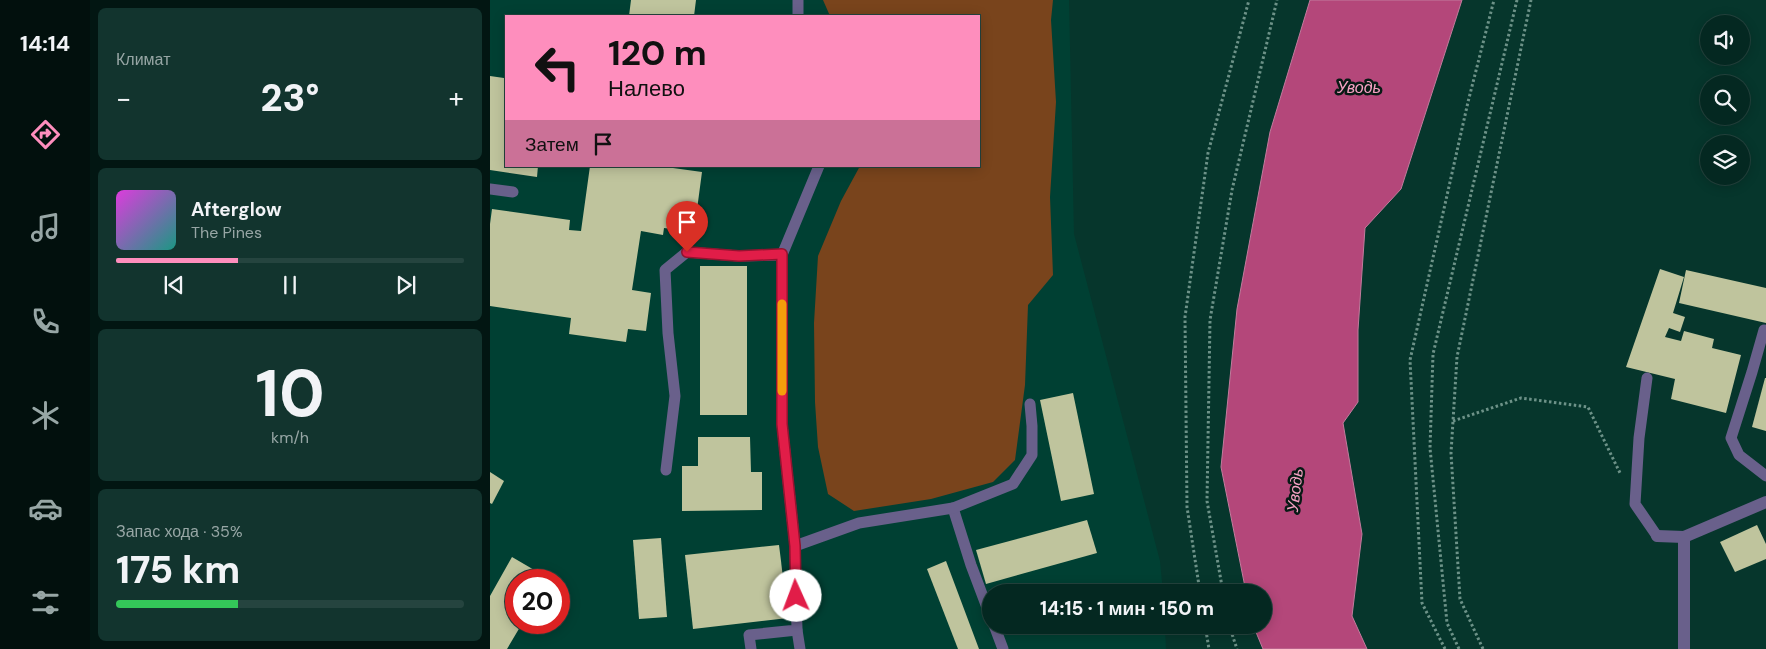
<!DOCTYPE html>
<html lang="ru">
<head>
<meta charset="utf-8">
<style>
	body { margin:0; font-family:"DM Sans",sans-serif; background:#12342e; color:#f1f3f6; height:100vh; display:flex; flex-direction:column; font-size:19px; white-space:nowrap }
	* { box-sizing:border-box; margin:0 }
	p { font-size:16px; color:#97a6a5 }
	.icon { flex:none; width:28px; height:28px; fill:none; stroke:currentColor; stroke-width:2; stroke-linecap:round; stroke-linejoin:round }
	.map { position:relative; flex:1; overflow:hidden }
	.drawer { display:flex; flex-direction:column; gap:8px; padding:8px; background:#021612; width:400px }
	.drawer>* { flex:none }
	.top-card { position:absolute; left:15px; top:15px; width:475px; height:152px; border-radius:0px; box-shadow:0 2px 12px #0003,0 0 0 1px #25443f; background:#fe8ebd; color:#111; overflow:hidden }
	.tools { position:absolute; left:1210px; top:15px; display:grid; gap:10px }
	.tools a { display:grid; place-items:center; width:50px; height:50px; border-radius:50%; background:#042821; box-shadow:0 2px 12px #0003,0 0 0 1px #25443f; font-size:25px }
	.speed { position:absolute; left:15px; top:569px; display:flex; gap:10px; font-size:25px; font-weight:700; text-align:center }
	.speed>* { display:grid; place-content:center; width:65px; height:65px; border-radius:50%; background:#042821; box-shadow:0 2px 12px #0003,0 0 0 1px #25443f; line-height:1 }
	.speed .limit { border:8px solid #d22; background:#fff; color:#111 }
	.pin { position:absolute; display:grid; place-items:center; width:42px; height:42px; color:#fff; margin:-51px -21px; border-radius:50% 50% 50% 0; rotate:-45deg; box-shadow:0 0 5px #0007 }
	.pin .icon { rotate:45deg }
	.me { position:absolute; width:55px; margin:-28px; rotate:358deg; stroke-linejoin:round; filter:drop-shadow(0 0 4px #0008) }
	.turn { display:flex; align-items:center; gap:18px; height:105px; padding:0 20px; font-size:22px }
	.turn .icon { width:65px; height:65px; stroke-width:2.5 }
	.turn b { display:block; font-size:35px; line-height:42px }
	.then { display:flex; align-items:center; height:48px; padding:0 20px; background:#0003; gap:10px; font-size:19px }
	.big { font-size:38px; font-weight:800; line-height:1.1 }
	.drawer .card { flex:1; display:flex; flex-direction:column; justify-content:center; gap:8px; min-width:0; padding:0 18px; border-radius:8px; background:#12342e }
	.drawer .dial { align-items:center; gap:0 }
	.dial b { font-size:65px; line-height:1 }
	.song { display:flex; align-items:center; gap:15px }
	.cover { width:60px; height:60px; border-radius:8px; background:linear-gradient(135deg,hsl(300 70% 55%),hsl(170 70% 35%)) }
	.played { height:5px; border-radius:2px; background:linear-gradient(90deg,#fe8ebd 35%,#25443f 35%) }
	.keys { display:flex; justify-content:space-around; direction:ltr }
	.heat { display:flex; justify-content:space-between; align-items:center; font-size:28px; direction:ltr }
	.charge { height:8px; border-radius:4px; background:linear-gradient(90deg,#34c759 35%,#25443f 0) }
	.trip { position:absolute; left:492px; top:584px; width:290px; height:50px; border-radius:25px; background:#042821; box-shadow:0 2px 12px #0003,0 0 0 1px #25443f; font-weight:800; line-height:50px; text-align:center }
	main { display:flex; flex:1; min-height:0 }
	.tabs { display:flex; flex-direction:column; width:90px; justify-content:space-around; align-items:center; background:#02100d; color:#97a6a5 }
	.tabs .icon { width:35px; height:35px }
	.tabs .current { color:#fe8ebd }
	.tabs b { font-size:22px; color:#f1f3f6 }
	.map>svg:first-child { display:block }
</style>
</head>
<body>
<main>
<nav class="tabs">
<b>14:14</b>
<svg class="icon current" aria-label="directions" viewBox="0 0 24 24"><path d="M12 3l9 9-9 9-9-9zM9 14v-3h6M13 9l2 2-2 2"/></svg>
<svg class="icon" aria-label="music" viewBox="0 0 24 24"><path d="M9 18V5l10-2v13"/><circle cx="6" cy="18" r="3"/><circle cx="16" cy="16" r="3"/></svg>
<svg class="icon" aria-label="phone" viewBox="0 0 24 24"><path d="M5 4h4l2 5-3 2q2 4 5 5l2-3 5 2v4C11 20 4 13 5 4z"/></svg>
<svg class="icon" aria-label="climate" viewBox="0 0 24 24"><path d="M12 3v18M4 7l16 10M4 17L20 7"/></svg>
<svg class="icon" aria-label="car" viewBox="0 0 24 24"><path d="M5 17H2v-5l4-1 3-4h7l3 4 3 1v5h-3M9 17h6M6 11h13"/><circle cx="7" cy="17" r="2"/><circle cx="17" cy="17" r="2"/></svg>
<svg class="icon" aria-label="filters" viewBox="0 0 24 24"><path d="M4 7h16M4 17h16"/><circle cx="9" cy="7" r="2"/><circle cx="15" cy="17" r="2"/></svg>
</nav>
<section class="drawer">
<div class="card"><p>Климат</p>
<div class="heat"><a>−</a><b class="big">23°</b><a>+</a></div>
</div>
<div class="card">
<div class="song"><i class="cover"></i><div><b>Afterglow</b><p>The Pines</p></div></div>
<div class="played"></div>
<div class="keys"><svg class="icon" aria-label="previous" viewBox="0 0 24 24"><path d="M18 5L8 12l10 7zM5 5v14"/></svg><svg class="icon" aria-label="pause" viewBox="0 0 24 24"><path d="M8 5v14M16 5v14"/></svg><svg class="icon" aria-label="next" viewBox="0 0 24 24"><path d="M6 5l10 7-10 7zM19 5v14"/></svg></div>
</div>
<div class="card dial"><b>10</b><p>km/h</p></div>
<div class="card"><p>Запас хода · 35%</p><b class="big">175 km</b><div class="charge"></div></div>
</section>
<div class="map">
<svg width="1276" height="649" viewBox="0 0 1276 649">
	<rect width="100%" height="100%" fill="#06362c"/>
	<path fill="#004033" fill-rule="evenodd" d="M0,0H579L584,234L670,561L673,592H501V625H675L676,649H0ZM16,16H489V166H16ZM26,580H69V622H26Z"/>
	<polygon fill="#79441c" points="333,0 563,0 561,20 566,102 560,197 563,275 538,305 535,385 525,460 503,482 441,499 364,511 338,494 328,447 325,402 324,323 328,256 351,201 370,166 489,166 489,16 340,16"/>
	<polygon fill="#b4477a" stroke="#c17c9d" points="820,0 972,0 911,189 875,228 868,330 868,402 853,423 872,534 862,616 877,649 773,649 763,625 774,625 774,592 756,592 731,467 747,309 780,132"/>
	<g fill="#bfc49d">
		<polygon points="141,0 206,0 204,16 139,16"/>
		<polygon points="15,72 16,166 48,166 47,177 0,170 0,76 14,78"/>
		<polygon points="100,166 183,166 183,168 212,172 204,232 174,228 173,235 151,231 142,290 161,293 156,331 138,329 136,342 79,334 81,318 0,306 0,224 2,209 80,220 79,230 91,231"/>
		<rect x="210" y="266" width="47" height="149"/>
		<polygon points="1170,269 1194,277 1183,313 1195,317 1190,332 1179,328 1175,337 1191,341 1194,331 1224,339 1222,348 1251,355 1236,413 1181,399 1185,379 1136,367"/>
		<polygon points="1196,270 1276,288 1276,323 1189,303"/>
		<polygon points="1275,378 1276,378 1276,431 1262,427"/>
		<polygon points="583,393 604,494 571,501 550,400"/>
		<polygon points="208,437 260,437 261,472 272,472 272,510 192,511 192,466 208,466"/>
		<polygon points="0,472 14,481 2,504 0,503"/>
		<polygon points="597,520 607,553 496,584 486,550"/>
		<polygon points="1267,525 1276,544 1276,559 1245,572 1230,542"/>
		<polygon points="171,538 177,617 149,619 143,540"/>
		<polygon points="289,545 298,618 203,629 195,555"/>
		<polygon points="22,557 58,578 57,580 26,580 26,622 33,622 17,649 0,649 0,596"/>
		<polygon points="456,561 489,649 468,649 437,569"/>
	</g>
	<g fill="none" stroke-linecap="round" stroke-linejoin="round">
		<g stroke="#6d9288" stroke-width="3" stroke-dasharray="2.5 2.5" stroke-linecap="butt">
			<polyline points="963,421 1031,398 1098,407 1131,475"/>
			<polyline points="710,592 697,507 695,317 718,153 759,0"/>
			<polyline points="733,592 717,501 720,320 742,190 787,0"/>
			<polyline points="715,625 719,649"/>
			<polyline points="739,625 747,649"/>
			<polyline points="955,649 932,603 920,360 978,102 1004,0"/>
			<polyline points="969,649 957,623 940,448 943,354 1027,0"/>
			<polyline points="993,649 970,599 961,453 967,357 1041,0"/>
		</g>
		<g stroke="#69608b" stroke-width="11">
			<polyline points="308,0 308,16"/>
			<polyline points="0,189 23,192"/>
			<polyline points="1276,331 1274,330 1262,372 1241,438 1249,455 1276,476"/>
			<polyline points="1157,378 1149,438 1145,504 1167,536"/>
			<polyline points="176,470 185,396 178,333 175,270 197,252 249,256 292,255"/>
			<polyline points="463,508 481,565 501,618"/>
			<polyline points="305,546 292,424 292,255 329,166"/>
			<polyline points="504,625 513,649"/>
			<polyline points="307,630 310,649"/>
			<polyline points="261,649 259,635 307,630 305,546 369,523 463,508 523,484 542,455 542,426 540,404"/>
		</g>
		<g stroke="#69608b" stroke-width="12">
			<polyline points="1167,536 1194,537 1276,502"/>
			<polyline points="1194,537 1194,649"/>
		</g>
	</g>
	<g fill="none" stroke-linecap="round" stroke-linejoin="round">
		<defs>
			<polyline id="route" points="197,252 249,256 292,254 292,424 305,546 306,596"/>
		</defs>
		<use href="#route" stroke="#92132f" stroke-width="12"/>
		<use href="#route" stroke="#e11d48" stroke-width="9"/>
		<polyline stroke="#f59e0b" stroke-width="9" points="292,391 292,304"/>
	</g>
	<g text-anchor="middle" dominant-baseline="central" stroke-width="5" stroke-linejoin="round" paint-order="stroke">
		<g font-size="16" font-style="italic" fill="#f7a2c4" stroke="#081a15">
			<text x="869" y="87">Уводь</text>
			<text transform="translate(805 490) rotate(-83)">Уводь</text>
		</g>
	</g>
</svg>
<div class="tools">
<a><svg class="icon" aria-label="sound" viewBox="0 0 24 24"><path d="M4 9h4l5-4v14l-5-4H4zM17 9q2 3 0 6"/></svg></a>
<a><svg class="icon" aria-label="search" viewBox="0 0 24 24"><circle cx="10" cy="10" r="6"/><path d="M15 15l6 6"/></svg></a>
<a><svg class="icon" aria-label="layers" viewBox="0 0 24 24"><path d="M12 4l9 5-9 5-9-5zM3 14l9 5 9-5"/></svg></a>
</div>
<div class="speed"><div class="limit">20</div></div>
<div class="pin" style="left:197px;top:252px;background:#d93025"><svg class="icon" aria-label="arrive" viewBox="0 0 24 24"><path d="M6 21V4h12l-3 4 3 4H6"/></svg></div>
<svg class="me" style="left:306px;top:596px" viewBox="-20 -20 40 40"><circle r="19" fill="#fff"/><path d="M0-13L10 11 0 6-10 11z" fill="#e11d48"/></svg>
<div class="trip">14:15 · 1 мин · 150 m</div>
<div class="top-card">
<div class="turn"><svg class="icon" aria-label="left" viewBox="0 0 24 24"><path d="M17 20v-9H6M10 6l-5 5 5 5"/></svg><div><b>120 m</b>Налево</div></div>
<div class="then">Затем<svg class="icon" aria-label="arrive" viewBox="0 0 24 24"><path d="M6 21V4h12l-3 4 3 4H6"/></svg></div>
</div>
</div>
</main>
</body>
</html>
